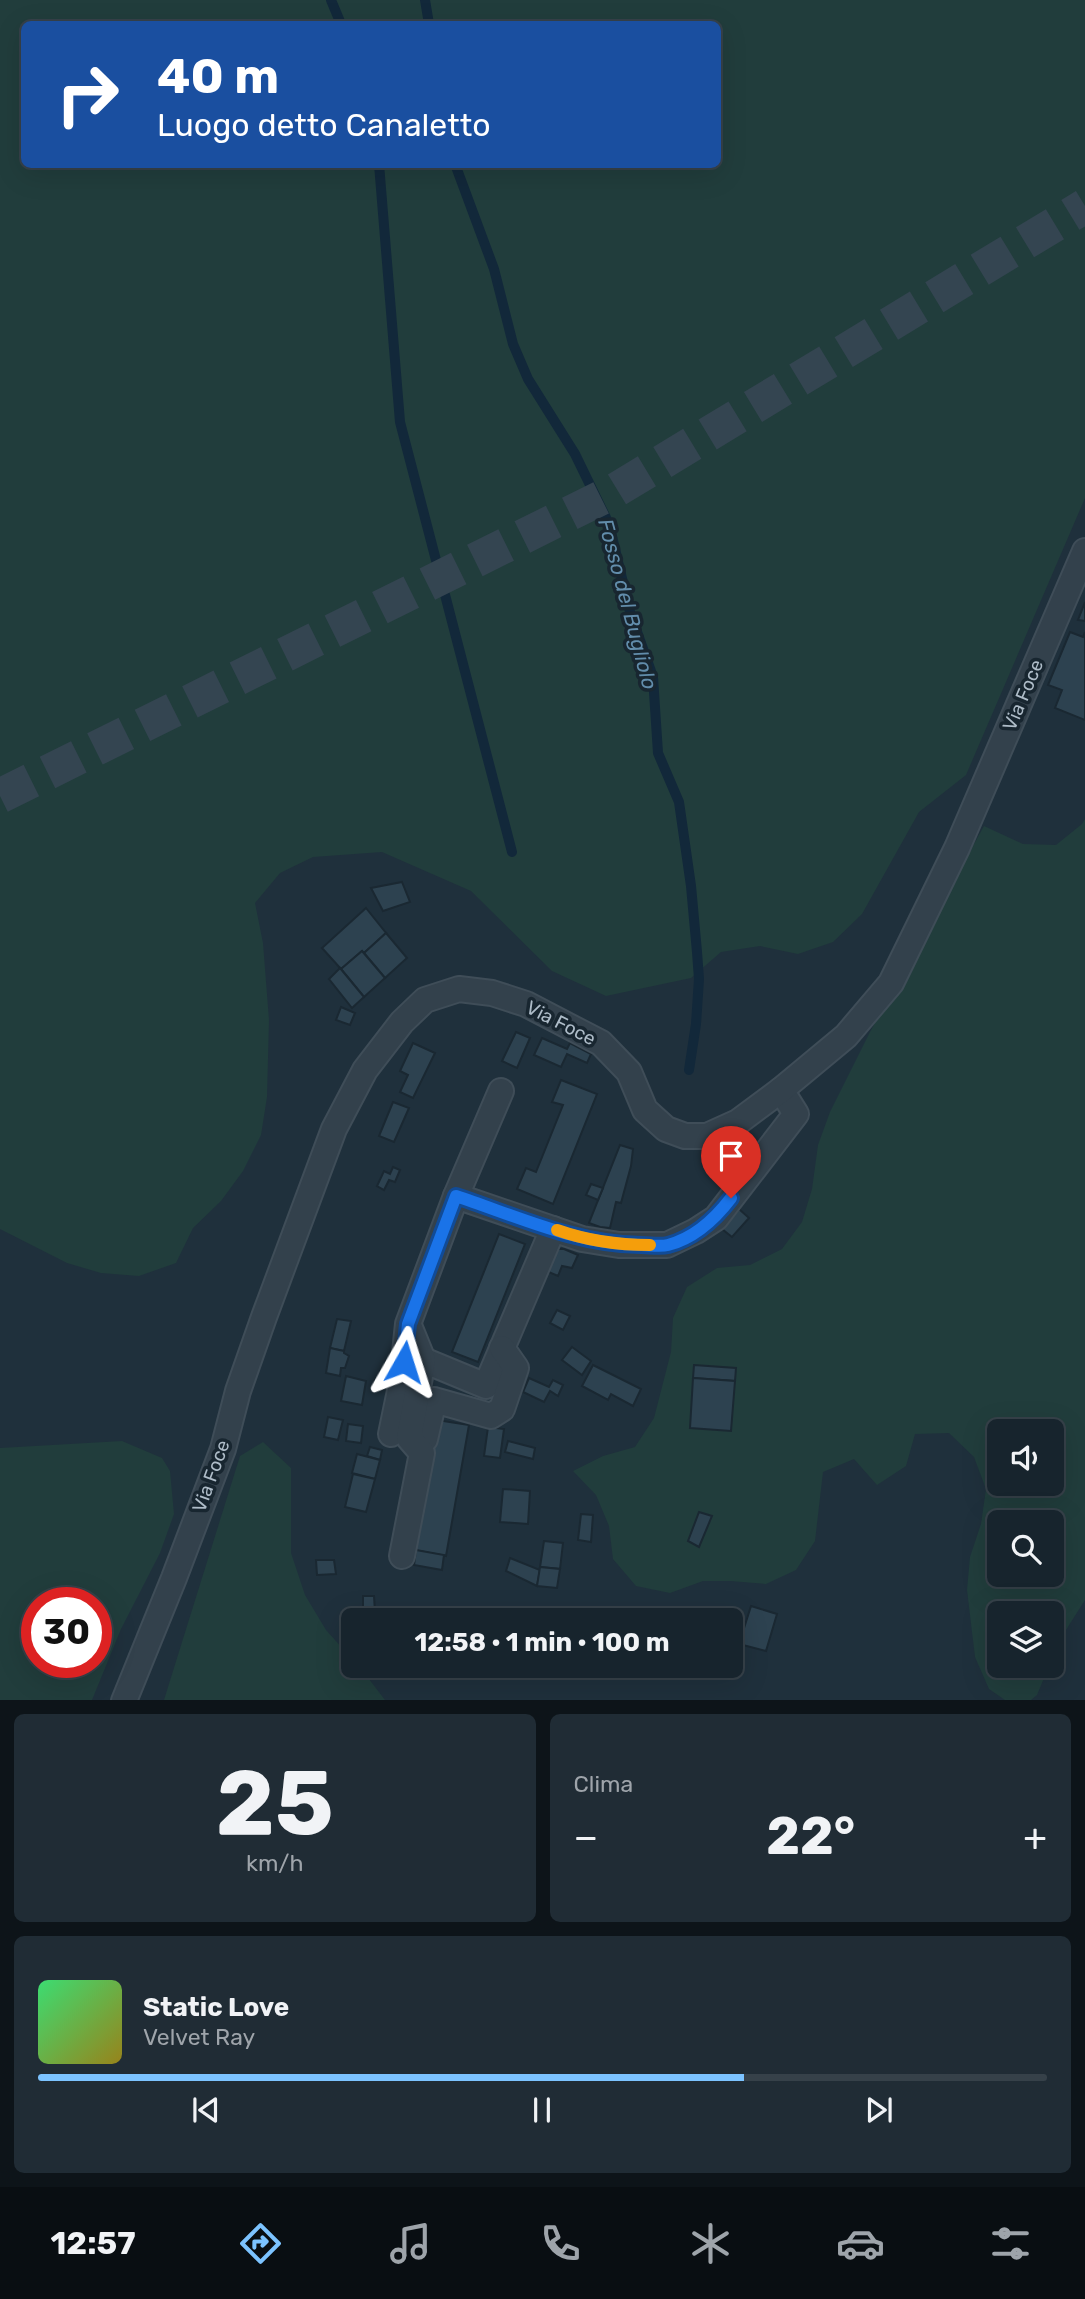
<!DOCTYPE html>
<html lang="it">
<head>
<meta charset="utf-8">
<style>
	body { margin:0; font-family:Rubik,sans-serif; background:#202c35; color:#f1f3f6; height:100vh; display:flex; flex-direction:column; font-size:26px; white-space:nowrap }
	* { box-sizing:border-box; margin:0 }
	p { font-size:23px; color:#9ea4aa }
	.icon { flex:none; width:38px; height:38px; fill:none; stroke:currentColor; stroke-width:2; stroke-linecap:round; stroke-linejoin:round }
	.map { position:relative; height:1700px; overflow:hidden }
	.drawer { display:flex; flex-direction:column; gap:14px; padding:14px; background:#0d1419; flex:1 }
	.drawer>* { flex:none }
	.banner { position:absolute; left:21px; top:21px; width:700px; height:147px; border-radius:10px; box-shadow:0 7px 28px #0002,0 0 0 2px #364149; background:#1a4fa0; color:#fff; overflow:hidden }
	.controls { position:absolute; left:987px; top:1419px; display:grid; gap:14px }
	.controls a { display:grid; place-items:center; width:77px; height:77px; border-radius:10px; background:#17242d; box-shadow:0 7px 28px #0002,0 0 0 2px #364149; font-size:35px }
	.speed { position:absolute; left:21px; top:1587px; display:flex; gap:14px; font-size:35px; font-weight:700; text-align:center }
	.speed>* { display:grid; place-content:center; width:91px; height:91px; border-radius:50%; background:#17242d; box-shadow:0 7px 28px #0002,0 0 0 2px #364149; line-height:1 }
	.speed .limit { border:10px solid #d22; background:#fff; color:#111 }
	.pin { position:absolute; display:grid; place-items:center; width:60px; height:60px; color:#fff; margin:-72px -30px; border-radius:50% 50% 50% 0; rotate:-45deg; box-shadow:0 0 7px #0007 }
	.pin .icon { rotate:45deg }
	.me { position:absolute; width:77px; margin:-38px; rotate:6deg; stroke-linejoin:round; filter:drop-shadow(0 0 5px #0008) }
	.turn { display:flex; align-items:center; gap:24px; height:147px; padding:0 21px; font-size:32px }
	.turn .icon { width:91px; height:91px; stroke-width:2.5 }
	.turn b { display:block; font-size:49px; line-height:60px }
	.big { font-size:52px; font-weight:700; line-height:1.1 }
	.drawer .widget { flex:1; display:flex; flex-direction:column; justify-content:center; gap:10px; min-width:0; padding:0 24px; border-radius:10px; background:#202c35 }
	.drawer .dial { align-items:center; gap:0 }
	.dial b { font-size:91px; line-height:1 }
	.song { display:flex; align-items:center; gap:21px }
	.cover { width:84px; height:84px; border-radius:10px; background:linear-gradient(135deg,hsl(140 70% 55%),hsl(50 70% 35%)) }
	.played { height:7px; border-radius:4px; background:linear-gradient(90deg,#7cc3ff 70%,#364149 70%) }
	.keys { display:flex; justify-content:space-around; direction:ltr }
	.heat { display:flex; justify-content:space-between; align-items:center; font-size:38px; direction:ltr }
	.drawer .tiles { flex:1; display:grid; gap:14px; grid-template-columns:1fr 1fr }
	.widget:last-child { grid-column:span 2 }
	.trip { position:absolute; left:341px; top:1608px; width:402px; height:70px; border-radius:10px; background:#17242d; box-shadow:0 7px 28px #0002,0 0 0 2px #364149; font-weight:700; line-height:70px; text-align:center }
	.dock { display:flex; height:112px; justify-content:space-around; align-items:center; background:#090e12; color:#9ea4aa }
	.dock .icon { width:49px; height:49px }
	.dock .on { color:#7cc3ff }
	.dock b { font-size:32px; color:#f1f3f6 }
	.map>svg:first-child { display:block }
</style>
</head>
<body>
<div class="map">
<svg width="1085" height="1701" viewBox="0 0 1085 1701">
	<rect width="100%" height="100%" fill="#1f303c"/>
	<g fill="#213d3c" fill-rule="evenodd">
		<path d="M0,0H1085V498L966,775L919,812L862,914L833,942L798,954L760,946L721,952L691,978L606,996L552,971L471,891L382,852L313,857L280,873L255,903L263,943L269,1020L267,1097L261,1135L243,1171L221,1201L193,1228L176,1263L139,1276L101,1273L67,1263L0,1229ZM24,24H718V164H24Z"/>
		<path d="M1085,819V1600L1059,1641L1052,1659V1614H999V1666H1049L1037,1695L1031,1700H1005L989,1689L975,1657L967,1590L970,1557L981,1524L986,1489L974,1457L949,1433L915,1434L906,1466L877,1485L854,1459L823,1472L815,1541L796,1570L766,1584L731,1581H703L670,1593L636,1586L613,1559L609,1526L596,1495L573,1471L603,1456L635,1447L654,1418L671,1352L673,1318L687,1287L717,1268L750,1265L782,1249L802,1222L812,1189L818,1145L830,1112L870,1032L984,826L1023,844L1056,845L1082,824ZM999,1432H1052V1484H999ZM999,1522H1052V1575H999Z"/>
		<path d="M122,1441L162,1458L170,1471L174,1514L160,1553L121,1629L92,1700H0V1448ZM96,1603V1662H37V1603Z"/>
		<polygon points="263,1442 291,1468 291,1553 305,1595 326,1630 353,1660 354,1666 359,1666 385,1700 164,1700 240,1456"/>
	</g>
	<g fill="none" stroke-linecap="round" stroke-linejoin="round">
		<g stroke="#12283a" stroke-width="10">
			<polyline points="331,0 341,24"/>
			<polyline points="425,0 429,24"/>
			<polyline points="379,164 400,422 512,852"/>
			<polyline points="455,164 494,269 513,344 528,379 575,454 609,524 630,612 653,677 658,753 679,802 691,886 697,952 699,979 696,1024 689,1070"/>
		</g>
	</g>
	<g fill="#2d4250" stroke="#1a2832" stroke-width="2">
		<polygon points="1085,602 1085,621 1078,620"/>
		<polygon points="1070,632 1083,637 1085,632 1085,720 1055,708 1062,690 1048,685"/>
		<polygon points="402,882 410,902 383,911 371,888"/>
		<polygon points="366,908 386,933 364,953 362,951 341,969 322,948"/>
		<polygon points="386,933 407,958 385,978 364,953"/>
		<polygon points="362,951 385,978 364,997 341,969"/>
		<polygon points="340,968 364,997 352,1008 329,979"/>
		<polygon points="341,1007 355,1013 350,1025 336,1020"/>
		<polygon points="516,1032 530,1038 517,1068 502,1061"/>
		<polygon points="542,1038 567,1049 570,1043 591,1054 587,1063 567,1054 561,1067 534,1055"/>
		<polygon points="413,1043 435,1053 413,1098 400,1092 408,1075 400,1071"/>
		<polygon points="561,1080 597,1094 553,1204 517,1189 526,1168 536,1172 563,1105 552,1102"/>
		<polygon points="393,1102 409,1108 394,1142 379,1136"/>
		<polygon points="620,1145 633,1149 631,1166 621,1203 616,1202 610,1228 600,1227 589,1223"/>
		<polygon points="393,1167 400,1170 395,1182 389,1180 384,1190 377,1186 384,1171 390,1174"/>
		<polygon points="591,1184 603,1188 598,1200 586,1195"/>
		<polygon points="739,1209 749,1218 732,1237 722,1229"/>
		<polygon points="499,1234 525,1244 478,1362 452,1352"/>
		<polygon points="559,1249 564,1249 578,1255 572,1268 562,1266 558,1276 544,1270 554,1252"/>
		<polygon points="557,1310 570,1316 563,1330 550,1323"/>
		<polygon points="337,1319 351,1321 344,1351 330,1348"/>
		<polygon points="572,1347 591,1361 582,1375 562,1360"/>
		<polygon points="330,1348 344,1351 344,1353 349,1356 345,1368 341,1368 340,1376 326,1373"/>
		<polygon points="593,1365 641,1389 633,1406 611,1394 608,1400 582,1386"/>
		<polygon points="694,1365 736,1368 735,1381 693,1378"/>
		<polygon points="346,1376 366,1381 362,1405 341,1401"/>
		<polygon points="529,1378 549,1387 553,1380 563,1385 558,1396 550,1391 544,1402 523,1392"/>
		<polygon points="693,1378 735,1381 731,1431 690,1428"/>
		<polygon points="328,1417 343,1420 338,1440 324,1437"/>
		<polygon points="437,1420 469,1425 446,1556 414,1550"/>
		<polygon points="348,1424 363,1426 361,1443 346,1441"/>
		<polygon points="488,1427 504,1429 500,1458 484,1456"/>
		<polygon points="508,1441 535,1448 533,1459 505,1452"/>
		<polygon points="370,1447 382,1450 380,1460 367,1456"/>
		<polygon points="357,1454 380,1460 375,1479 352,1473"/>
		<polygon points="353,1474 375,1479 366,1512 345,1507"/>
		<polygon points="503,1489 530,1491 528,1524 500,1522"/>
		<polygon points="699,1512 712,1516 699,1547 688,1541"/>
		<polygon points="581,1514 593,1515 591,1542 578,1540"/>
		<polygon points="544,1541 563,1543 560,1569 540,1567"/>
		<polygon points="416,1550 444,1555 442,1570 414,1565"/>
		<polygon points="510,1558 540,1570 537,1586 506,1571"/>
		<polygon points="316,1560 334,1560 336,1574 317,1575"/>
		<polygon points="540,1567 560,1569 557,1588 537,1586"/>
		<polygon points="363,1596 374,1596 375,1612 363,1613"/>
		<polygon points="751,1606 777,1614 766,1651 739,1644"/>
	</g>
	<g fill="none" stroke-linecap="round" stroke-linejoin="round">
		<polyline stroke="#344551" stroke-width="35" stroke-dasharray="35 18" stroke-linecap="butt" points="0,796 611,493 1085,206"/>
		<defs>
			<g id="minor">
				<polyline points="456,1196 582,1239 619,1245 667,1245 696,1231 716,1218 796,1114 781,1090"/>
				<polyline points="423,1360 486,1386 553,1229"/>
				<polyline points="391,1434 402,1381 408,1324 456,1196 501,1091"/>
				<polyline points="425,1439 434,1400 491,1416 502,1409 516,1368 502,1348"/>
				<polyline points="402,1556 422,1453 409,1438 423,1360 410,1328"/>
				<polyline points="124,1701 174,1578 223,1449 238,1391 264,1317 334,1129 365,1070 402,1022 425,1000 459,989 492,993 526,1004 601,1043 629,1072 645,1110 666,1129 685,1136 707,1136 738,1122 781,1090 846,1036 891,983 957,848 1085,551"/>
			</g>
		</defs>
		<use href="#minor" stroke="#3f4d58" stroke-width="28"/>
		<use href="#minor" stroke="#33414c" stroke-width="24"/>
	</g>
	<g fill="none" stroke-linecap="round" stroke-linejoin="round">
		<defs>
			<path id="route" d="M404,1362L408,1324L456,1196C516,1216 578,1245 641,1245C650,1245 660,1247 668,1245C695,1238 715,1219 731,1198"/>
		</defs>
		<use href="#route" stroke="#114b97" stroke-width="18"/>
		<use href="#route" stroke="#1a73e8" stroke-width="12"/>
		<path stroke="#f59e0b" stroke-width="12" d="M557,1230C588,1241 616,1245 650,1245"/>
	</g>
	<g text-anchor="middle" dominant-baseline="central" stroke-width="7" stroke-linejoin="round" paint-order="stroke">
		<g font-size="19" fill="#aebcc8" stroke="#182630">
			<text transform="translate(1023 695) rotate(-67)">Via Foce</text>
			<text transform="translate(561 1023) rotate(27)">Via Foce</text>
			<text transform="translate(211 1476) rotate(-70)">Via Foce</text>
		</g>
		<g font-size="21" font-style="italic" fill="#628dab" stroke="#182630">
			<text transform="translate(628 604) rotate(75)">Fosso del Bugliolo</text>
		</g>
	</g>
</svg>
<div class="controls">
<a><svg class="icon" aria-label="sound" viewBox="0 0 24 24"><path d="M4 9h4l5-4v14l-5-4H4zM17 9q2 3 0 6"/></svg></a>
<a><svg class="icon" aria-label="search" viewBox="0 0 24 24"><circle cx="10" cy="10" r="6"/><path d="M15 15l6 6"/></svg></a>
<a><svg class="icon" aria-label="layers" viewBox="0 0 24 24"><path d="M12 4l9 5-9 5-9-5zM3 14l9 5 9-5"/></svg></a>
</div>
<div class="speed"><div class="limit">30</div></div>
<div class="pin" style="left:731px;top:1198px;background:#d93025"><svg class="icon" aria-label="arrive" viewBox="0 0 24 24"><path d="M6 21V4h12l-3 4 3 4H6"/></svg></div>
<svg class="me" style="left:404px;top:1362px" viewBox="-20 -20 40 40"><path d="M0-17L14 15 0 8-14 15z" fill="#1a73e8" stroke="#fff" stroke-width="4"/></svg>
<div class="trip">12:58 · 1 min · 100 m</div>
<div class="banner">
<div class="turn"><svg class="icon" aria-label="right" viewBox="0 0 24 24"><path d="M7 20v-9h11M14 6l5 5-5 5"/></svg><div><b>40 m</b>Luogo detto Canaletto</div></div>
</div>
</div>
<section class="drawer">
<div class="tiles">
<div class="widget dial"><b>25</b><p>km/h</p></div>
<div class="widget"><p>Clima</p>
<div class="heat"><a>−</a><b class="big">22°</b><a>+</a></div>
</div>
<div class="widget">
<div class="song"><i class="cover"></i><div><b>Static Love</b><p>Velvet Ray</p></div></div>
<div class="played"></div>
<div class="keys"><svg class="icon" aria-label="previous" viewBox="0 0 24 24"><path d="M18 5L8 12l10 7zM5 5v14"/></svg><svg class="icon" aria-label="pause" viewBox="0 0 24 24"><path d="M8 5v14M16 5v14"/></svg><svg class="icon" aria-label="next" viewBox="0 0 24 24"><path d="M6 5l10 7-10 7zM19 5v14"/></svg></div>
</div>
</div>
</section>
<nav class="dock">
<b>12:57</b>
<svg class="icon on" aria-label="directions" viewBox="0 0 24 24"><path d="M12 3l9 9-9 9-9-9zM9 14v-3h6M13 9l2 2-2 2"/></svg>
<svg class="icon" aria-label="music" viewBox="0 0 24 24"><path d="M9 18V5l10-2v13"/><circle cx="6" cy="18" r="3"/><circle cx="16" cy="16" r="3"/></svg>
<svg class="icon" aria-label="phone" viewBox="0 0 24 24"><path d="M5 4h4l2 5-3 2q2 4 5 5l2-3 5 2v4C11 20 4 13 5 4z"/></svg>
<svg class="icon" aria-label="climate" viewBox="0 0 24 24"><path d="M12 3v18M4 7l16 10M4 17L20 7"/></svg>
<svg class="icon" aria-label="car" viewBox="0 0 24 24"><path d="M5 17H2v-5l4-1 3-4h7l3 4 3 1v5h-3M9 17h6M6 11h13"/><circle cx="7" cy="17" r="2"/><circle cx="17" cy="17" r="2"/></svg>
<svg class="icon" aria-label="filters" viewBox="0 0 24 24"><path d="M4 7h16M4 17h16"/><circle cx="9" cy="7" r="2"/><circle cx="15" cy="17" r="2"/></svg>
</nav>
</body>
</html>
